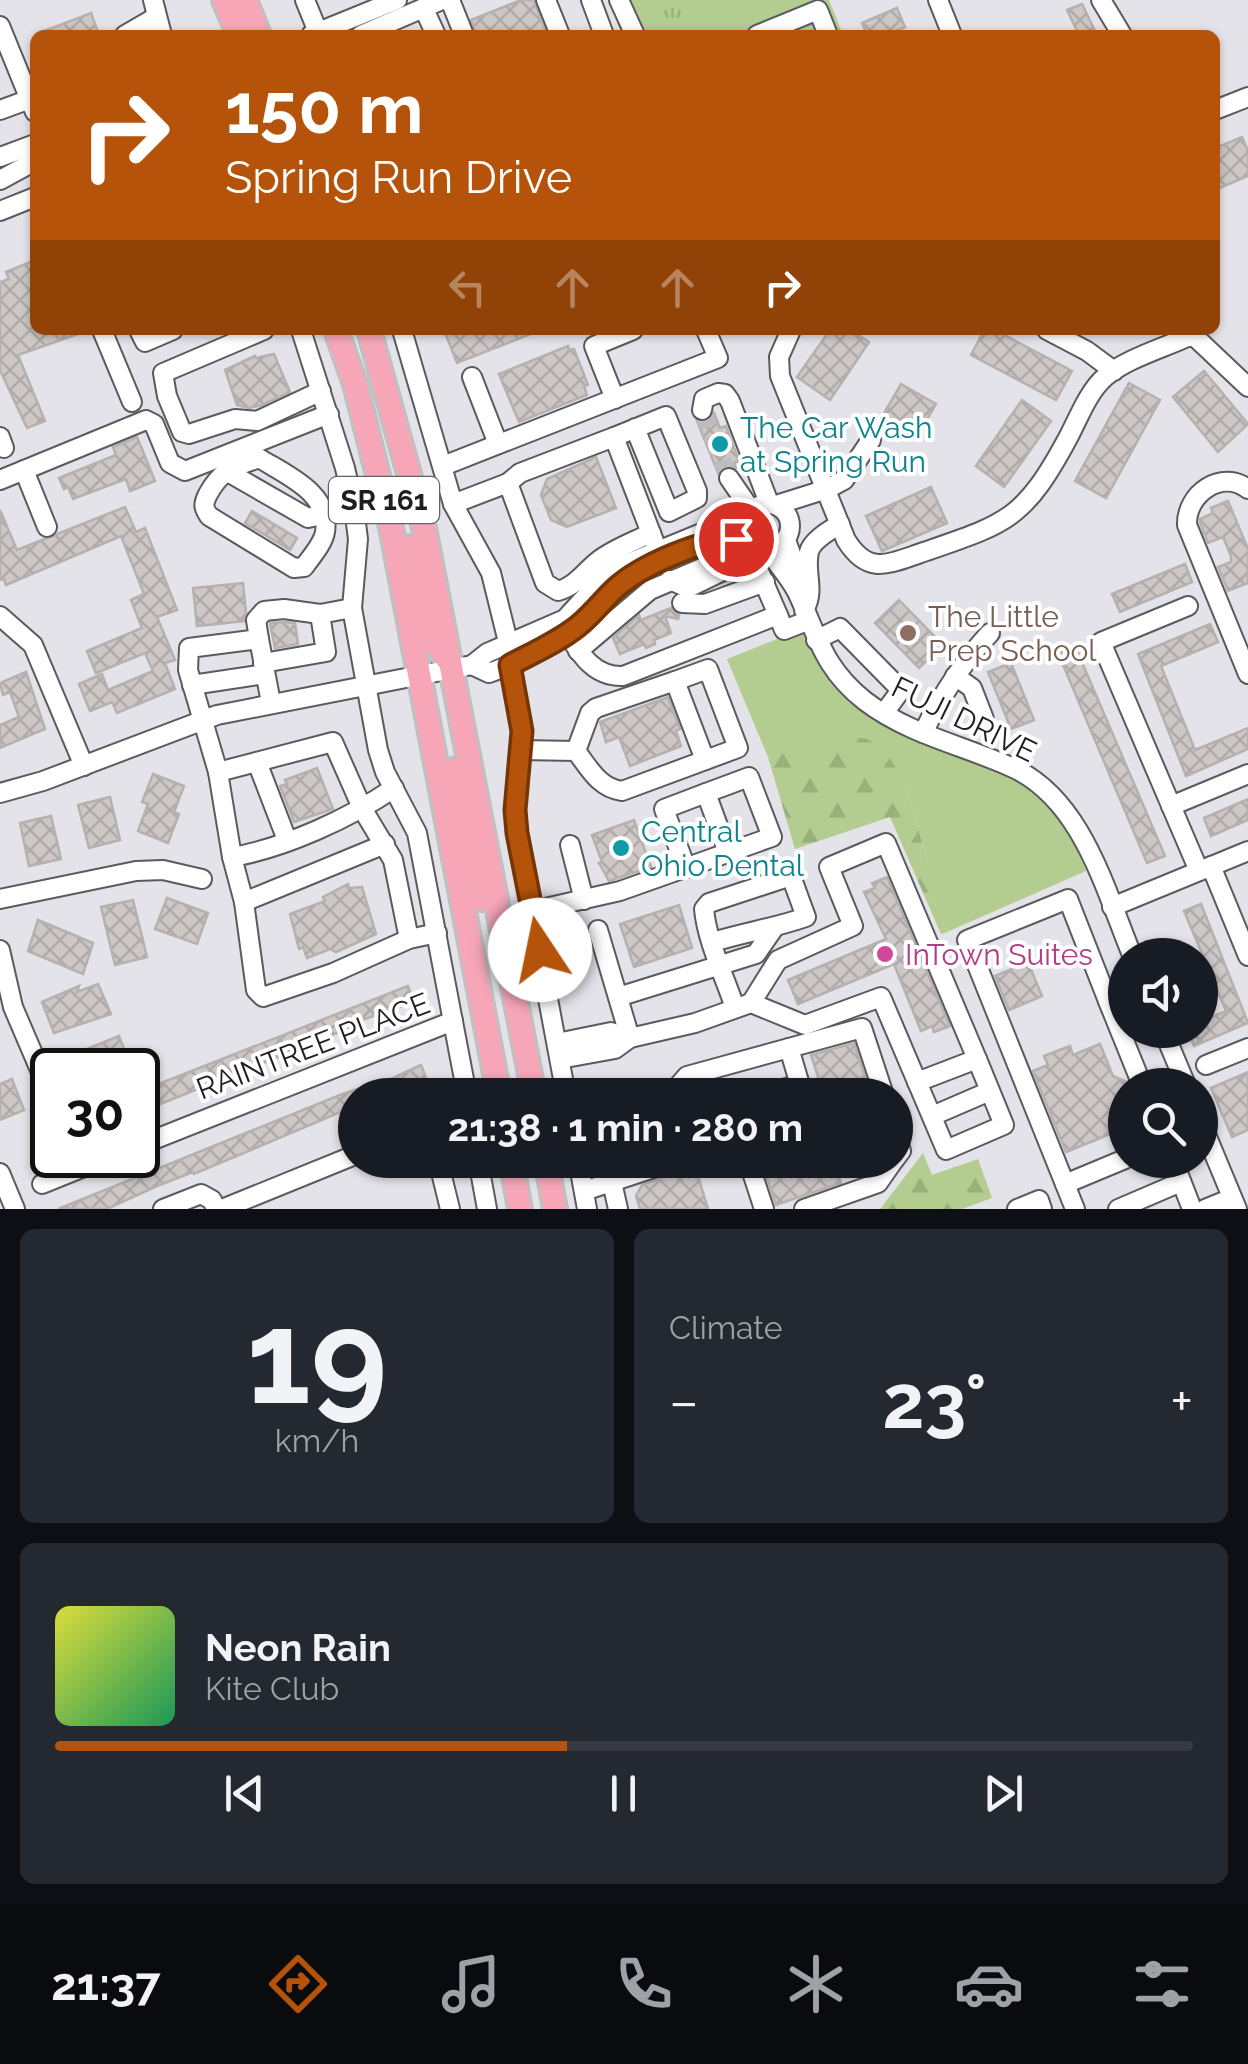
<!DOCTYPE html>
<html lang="en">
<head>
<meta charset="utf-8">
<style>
	body { margin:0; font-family:Raleway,sans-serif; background:#242831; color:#f1f3f6; height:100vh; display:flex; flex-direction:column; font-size:38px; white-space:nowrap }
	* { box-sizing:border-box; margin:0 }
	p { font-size:32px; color:#9ea1a6 }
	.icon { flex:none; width:55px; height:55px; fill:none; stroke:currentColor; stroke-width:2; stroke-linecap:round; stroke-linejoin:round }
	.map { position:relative; height:1209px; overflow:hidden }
	.panel { display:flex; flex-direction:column; gap:20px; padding:20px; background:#0d0f14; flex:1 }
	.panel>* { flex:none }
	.top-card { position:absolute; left:30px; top:30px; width:1190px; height:305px; border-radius:15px; box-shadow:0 2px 8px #0004; background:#b45309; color:#fff; overflow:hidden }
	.fabs { position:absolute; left:1108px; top:938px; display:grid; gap:20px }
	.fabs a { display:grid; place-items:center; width:110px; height:110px; border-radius:50%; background:#171b24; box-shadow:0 2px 8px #0004; font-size:50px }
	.speed { position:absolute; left:30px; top:1048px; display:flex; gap:20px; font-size:50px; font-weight:700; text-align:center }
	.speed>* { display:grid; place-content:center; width:130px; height:130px; border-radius:50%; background:#171b24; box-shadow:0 2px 8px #0004; line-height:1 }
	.speed .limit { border:5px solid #111; border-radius:15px; background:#fff; color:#111 }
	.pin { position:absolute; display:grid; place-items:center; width:85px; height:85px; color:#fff; margin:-42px; border:5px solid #fff; border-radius:50%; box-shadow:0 2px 10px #0007 }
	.me { position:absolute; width:110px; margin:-55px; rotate:349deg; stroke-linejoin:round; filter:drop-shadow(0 0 8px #0008) }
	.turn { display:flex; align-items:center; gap:35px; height:210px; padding:0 30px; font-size:45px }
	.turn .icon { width:130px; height:130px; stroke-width:2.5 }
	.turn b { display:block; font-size:70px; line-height:85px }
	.lanes { display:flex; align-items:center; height:95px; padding:0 30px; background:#0003; justify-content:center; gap:50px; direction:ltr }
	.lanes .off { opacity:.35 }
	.big { font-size:75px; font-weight:700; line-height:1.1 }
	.panel .card { flex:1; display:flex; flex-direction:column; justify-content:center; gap:15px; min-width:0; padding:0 35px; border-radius:15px; background:#242831 }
	.panel .dial { align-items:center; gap:0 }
	.dial b { font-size:130px; line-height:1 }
	.song { display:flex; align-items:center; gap:30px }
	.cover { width:120px; height:120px; border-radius:15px; background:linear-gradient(135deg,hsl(60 70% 55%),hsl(150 70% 35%)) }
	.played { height:10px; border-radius:5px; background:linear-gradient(90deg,#b45309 45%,#363941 45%) }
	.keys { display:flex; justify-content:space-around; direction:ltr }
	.heat { display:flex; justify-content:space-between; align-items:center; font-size:55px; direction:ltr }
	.panel .tiles { flex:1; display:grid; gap:20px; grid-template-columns:1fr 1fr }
	.card:last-child { grid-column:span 2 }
	.trip { position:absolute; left:338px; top:1078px; width:575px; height:100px; border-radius:50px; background:#171b24; box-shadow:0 2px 8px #0004; font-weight:700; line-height:100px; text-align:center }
	.tabs { display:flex; height:160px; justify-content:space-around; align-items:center; background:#090b0e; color:#9ea1a6 }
	.tabs .icon { width:70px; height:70px }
	.tabs .on { color:#b45309 }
	.tabs b { font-size:45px; color:#f1f3f6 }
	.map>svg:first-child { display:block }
</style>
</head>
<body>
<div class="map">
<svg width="1248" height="1209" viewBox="0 0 1248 1209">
	<defs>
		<pattern id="forest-firs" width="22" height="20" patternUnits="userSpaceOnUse" patternTransform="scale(2.5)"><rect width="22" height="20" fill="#b2cd8f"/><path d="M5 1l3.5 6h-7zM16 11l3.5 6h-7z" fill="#99b07b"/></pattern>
		<pattern id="park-tufts" width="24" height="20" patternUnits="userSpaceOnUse" patternTransform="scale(2.5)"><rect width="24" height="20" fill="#b2cd8f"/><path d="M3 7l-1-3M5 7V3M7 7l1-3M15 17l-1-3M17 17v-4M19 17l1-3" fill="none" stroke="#99b07b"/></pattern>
		<pattern id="building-cross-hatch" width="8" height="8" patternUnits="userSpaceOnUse" patternTransform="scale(2.5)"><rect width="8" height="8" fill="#cdc7c6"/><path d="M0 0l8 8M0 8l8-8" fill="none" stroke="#b0aaaa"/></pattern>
	</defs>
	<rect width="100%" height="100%" fill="#e3e3e9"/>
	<g fill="#b2cd8f">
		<polygon points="608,0 829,0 843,35 622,35"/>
		<path d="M805,628C816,652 826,676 845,695C903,757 1003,748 1059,816C1072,831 1079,853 1086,871L947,932L929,890V866L905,783L800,751L768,757L727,659Z"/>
	</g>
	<g fill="url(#forest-firs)">
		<polygon points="850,736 867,739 884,749 905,783 929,866 929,890 947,932 941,934 890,817 795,849 768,757"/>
		<polygon points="923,1153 932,1175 978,1159 992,1198 962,1209 880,1209"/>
	</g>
	<polygon fill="url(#park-tufts)" points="637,0 715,0 721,16 673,35 651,35"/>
	<g fill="url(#building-cross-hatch)" stroke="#b6b0af" stroke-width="2.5">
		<polygon points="521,0 534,0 547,35 476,35 471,20"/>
		<polygon points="1082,4 1097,35 1079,35 1067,10"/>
		<polygon points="897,8 905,27 886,35 867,35 862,23"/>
		<polygon points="91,13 98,32 36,35 36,34"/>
		<polygon points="1242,137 1248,151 1248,176 1215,190 1215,148"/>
		<polygon points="35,260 35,330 89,330 18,355 45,421 27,428 0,370 0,282 9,279 6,272"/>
		<polygon points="444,330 537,330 538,331 457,363"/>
		<polygon points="830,330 851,330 869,342 830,400 797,377"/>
		<polygon points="984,330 995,330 1072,371 1056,400 971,355"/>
		<polygon points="568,346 569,350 574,349 588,385 584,386 587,395 519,422 499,374"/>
		<polygon points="274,354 290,392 262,405 249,408 237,405 225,370 255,356 256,358"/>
		<polygon points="1204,371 1248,424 1218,452 1173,397"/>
		<polygon points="1129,383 1160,400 1106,498 1075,481"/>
		<polygon points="901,384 936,404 918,435 883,415"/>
		<polygon points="1022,400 1051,421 1004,487 976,466"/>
		<polygon points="714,413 720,428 726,426 739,461 734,463 736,468 727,466 718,473 697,421 707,421"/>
		<polygon points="137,437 155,481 130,491 126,479 73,499 68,487 64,489 59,478 116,455 113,447"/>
		<polygon points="596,457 616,508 567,527 551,520 541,495 547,479"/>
		<polygon points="931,487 947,523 882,551 866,516"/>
		<polygon points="1228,501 1248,549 1248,583 1228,591 1218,567 1231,562 1231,556 1223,537 1208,543 1200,523 1200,519 1213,513 1211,508"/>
		<polygon points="125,507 136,532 145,528 177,610 157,617 175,660 165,663 175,689 117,713 112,702 90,711 79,684 102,674 108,690 153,671 145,653 96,673 87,651 142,628 131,600 144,594 121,536 6,585 4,579 0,580 0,510 17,550"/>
		<polygon points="252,511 297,538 290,550 245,523"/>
		<polygon points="1185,564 1192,582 1120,612 1112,594"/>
		<polygon points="243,583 246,613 244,621 197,626 193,588"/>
		<polygon points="899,600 943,645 919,668 875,623"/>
		<polygon points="671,608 679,615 678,619 665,616 671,633 654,640 655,644 646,648 644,644 620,654 613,638 639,615 641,620"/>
		<polygon points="284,622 295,623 298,644 275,648 270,623"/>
		<polygon points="1210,624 1218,642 1161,666 1195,750 1248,728 1248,749 1186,776 1138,654"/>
		<polygon points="1075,646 1165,856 1147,863 1058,653"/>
		<polygon points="1011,663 1034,720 1011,729 988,672"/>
		<polygon points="26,672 45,729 0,748 0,725 19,717 10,692 3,695 0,683"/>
		<polygon points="668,697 680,729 676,731 681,746 630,766 619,737 606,742 600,722"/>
		<polygon points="317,768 333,809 294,822 280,786 287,784 285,780"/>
		<polygon points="153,774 184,786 174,812 179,814 168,843 138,831 148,804 142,802"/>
		<polygon points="110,797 120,840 89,848 78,805"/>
		<polygon points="1248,799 1248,820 1211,836 1204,818"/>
		<polygon points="51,816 61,859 29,866 20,823"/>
		<polygon points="634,820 651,867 609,881 599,863 602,862 592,835"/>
		<polygon points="887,877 950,1026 934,1032 932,1026 921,1031 894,964 798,1004 788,980 886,939 864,892 875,888 872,883"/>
		<polygon points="348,884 349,888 362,887 376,934 336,952 330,949 307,958 303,947 299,949 290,914 325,901 323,897"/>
		<polygon points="167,898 208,913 197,944 155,929"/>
		<polygon points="133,900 147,957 115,965 101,907"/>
		<polygon points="1201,904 1248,1023 1194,1046 1187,1030 1200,1030 1200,1022 1226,1011 1184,911"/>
		<polygon points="679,905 692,948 634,967 620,924"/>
		<polygon points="38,920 93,943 83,974 28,951"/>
		<polygon points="1028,962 1042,996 1009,1010 995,976"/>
		<polygon points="98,984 111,1014 54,1033 42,1002 79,986 77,992"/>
		<polygon points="408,986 414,1002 359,1021 360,1023 323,1039 138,1113 138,1095 162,1086 161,1083"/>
		<polygon points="119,1036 131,1067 123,1070 70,1070 65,1058"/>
		<polygon points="854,1043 871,1095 824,1095 811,1055"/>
		<polygon points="1100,1044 1113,1076 1127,1082 1122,1098 1125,1128 1066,1152 1033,1071 1048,1065 1044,1056 1070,1046 1073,1055"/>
		<polygon points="421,1065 427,1080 390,1095 355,1095 355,1106 194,1174 193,1172 157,1186 107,1209 58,1209 340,1095 377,1082 378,1085"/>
		<polygon points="1248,1072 1248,1130 1232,1137 1211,1088"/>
		<polygon points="12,1079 24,1110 0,1120 0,1084"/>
		<polygon points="761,1160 834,1160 841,1183 776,1205"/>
		<polygon points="695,1166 708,1209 640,1209 636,1196 642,1185"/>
	</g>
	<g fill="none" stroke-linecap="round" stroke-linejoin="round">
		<polyline stroke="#bcbcc1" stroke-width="18" stroke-dasharray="18 9" stroke-linecap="butt" points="702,410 729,478"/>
		<defs>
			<g id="minor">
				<polyline points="153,0 162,35"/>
				<polyline points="305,0 318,32"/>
				<polyline points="450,0 464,35"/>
				<polyline points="546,0 560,35"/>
				<polyline points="591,0 604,35"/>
				<polyline points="619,0 635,35"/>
				<polyline points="938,0 952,35"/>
				<polyline points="1101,0 1122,35"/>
				<polyline points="424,9 436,35"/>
				<polyline points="0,26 35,112"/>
				<polyline points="125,35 156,17"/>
				<polyline points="311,35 397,0"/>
				<polyline points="361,35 442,0"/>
				<polyline points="757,35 818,10 828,35"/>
				<polyline points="0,110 30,99"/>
				<polyline points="1215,110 1248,97"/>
				<polyline points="0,157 35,144"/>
				<polyline points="0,180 35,161"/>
				<polyline points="0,211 35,197"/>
				<polyline points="102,330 132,402"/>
				<polyline points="139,330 145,342 173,330"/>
				<polyline points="264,330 163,373 167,396 182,432 189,434 235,419 257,421 321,391"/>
				<polyline points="301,330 345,468 354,508 358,539 352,608 378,750 385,772 417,833 467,1095"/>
				<polyline points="402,330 453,504 491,573 509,646"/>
				<path d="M791,330L779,357L780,376L846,540C867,574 886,565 918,554C1007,523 1023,522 1069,436C1079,417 1088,392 1105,377C1126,359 1161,349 1187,337H1195L1248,387"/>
				<polyline points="1047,330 1087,351 1114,371"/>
				<polyline points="472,377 498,444"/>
				<polyline points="615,399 594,346 633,330"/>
				<polyline points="702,410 704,399 718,393 725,394 730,401 769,503"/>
				<polyline points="0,437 4,448"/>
				<polyline points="614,437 666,416 697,491 697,498 669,512 635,428"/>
				<path d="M259,458C286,475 331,493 325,532C323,544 311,557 304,567L294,568L209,516C203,507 203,504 208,494C222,469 232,468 259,458Z"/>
				<polyline points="443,466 718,358 706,330"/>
				<polyline points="24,470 47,527"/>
				<polyline points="226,471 308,518 354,508"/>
				<polyline points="729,478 751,510"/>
				<polyline points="0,480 146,420 154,424 170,463 185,471 329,414"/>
				<polyline points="508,483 520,473 614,437 654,541"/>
				<path d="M1248,489C1221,469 1186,494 1187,525L1248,674"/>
				<circle cx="768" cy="526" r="22"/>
				<path d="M453,504L508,483L545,583L558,591C576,586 584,572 598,561C613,549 633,542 651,533"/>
				<polyline points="776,505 827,489 844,480 871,440"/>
				<polyline points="786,540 799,576 795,588"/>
				<polyline points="698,547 722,539 753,543"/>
				<path d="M767,548C776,563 790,578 797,592C818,636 823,668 865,701C908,734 962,745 1011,767C1082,798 1105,890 1132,955"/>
				<polyline points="670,580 688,588 731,567"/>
				<polyline points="682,603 705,604 765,582"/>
				<polyline points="1188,606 1101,642 1199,871"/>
				<path d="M804,610C816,590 804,573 809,552C812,540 830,530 840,524"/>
				<polyline points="0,616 33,645 84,766"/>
				<path d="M567,633C581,655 594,677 623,676L778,615L784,630L807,621"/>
				<polyline points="259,639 256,620 264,611 284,609 320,614"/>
				<polyline points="816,640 840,628 901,690 884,713"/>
				<polyline points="578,651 650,590 749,548 778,615"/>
				<polyline points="263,663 326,652 320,614 352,608"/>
				<path d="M472,665L489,673C519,662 554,646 579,625C608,601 624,578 660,562"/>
				<polyline points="510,665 522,731 515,810 517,833 566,1095"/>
				<polyline points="955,676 972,688 984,719"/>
				<polyline points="192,685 265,674"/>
				<path d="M923,733C941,696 962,663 990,633"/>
				<path d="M521,750L576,751C589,768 599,788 622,791L738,748L708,669L675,681"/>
				<polyline points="576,751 590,713 596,708 675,681 705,760"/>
				<polyline points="257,762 287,840"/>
				<polyline points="218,772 188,670 189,648 259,639 271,703"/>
				<polyline points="0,793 43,781 217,715 472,665 487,653 565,619 599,582 621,566 748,514"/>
				<polyline points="1171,806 1248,774"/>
				<polyline points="385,844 244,902 256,990 263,997 333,973 409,939 437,933"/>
				<polyline points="570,845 584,900"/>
				<path d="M232,857C285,848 350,818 394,788"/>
				<polyline points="1211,866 1248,956"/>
				<polyline points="686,868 664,809 706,793 728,853"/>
				<polyline points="0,899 136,871 163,870 202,879"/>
				<polyline points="244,902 232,857 218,772 333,742 363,810 393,860 409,939"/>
				<polyline points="1112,907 1248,851"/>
				<polyline points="532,911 620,891 772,837 749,777 706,793"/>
				<polyline points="598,930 630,1038 695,1023 751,1003 805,1025 881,997 946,1150 1004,1125 977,1059"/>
				<path d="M713,942C745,932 775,928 806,917L791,876L709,903L704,909C707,942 725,977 735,1008"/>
				<polyline points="0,950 13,1007 52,1098"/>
				<polyline points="618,997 756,954 774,928"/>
				<polyline points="1108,1001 1142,1085"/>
				<polyline points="751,1003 778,960 853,926 829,867 886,843 977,1059 917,1082"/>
				<polyline points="1163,1030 1186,1085"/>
				<polyline points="557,1043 611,1032 630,1038 615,1049 560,1059"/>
				<polyline points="789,1048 803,1095"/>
				<polyline points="1206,1065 1248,1048"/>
				<polyline points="683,1095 680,1084 687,1076 862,1028 884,1095"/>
				<polyline points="762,1095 800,1084"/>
				<polyline points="932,1116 990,1091"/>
				<polyline points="1200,1120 1237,1209"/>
				<polyline points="895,1130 901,1151 895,1159"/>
				<polyline points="138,1146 453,1021"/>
				<polyline points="438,1160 450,1209"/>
				<polyline points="478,1160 487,1209"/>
				<polyline points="578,1160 587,1209"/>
				<polyline points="607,1160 618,1209"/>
				<polyline points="748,1160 764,1209"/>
				<polyline points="1173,1160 1192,1209"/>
				<polyline points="0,1173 15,1209"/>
				<polyline points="42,1184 114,1155"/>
				<polyline points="1065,1184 1125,1159"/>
				<polyline points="584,1191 678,1160"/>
				<polyline points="163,1209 201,1194 212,1200 216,1209"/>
				<polyline points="222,1209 355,1155"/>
				<polyline points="804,1209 878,1183 894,1160"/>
				<polyline points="1017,1209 1039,1200 1042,1209"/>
				<polyline points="1075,1209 967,940 1068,899 1108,1001 1125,993"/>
				<polyline points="1118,1209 1181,1182"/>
				<polyline points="1205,1209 1232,1198"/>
			</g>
			<g id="major">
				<polyline points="224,0 239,35"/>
				<polyline points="245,0 259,35"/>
				<polyline points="336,330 355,384 391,527 499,1095"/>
				<polyline points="369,330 424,528 534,1095"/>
				<polyline points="410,547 429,634 446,658"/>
				<polyline points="456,769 482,899"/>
				<polyline points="511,1160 520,1209"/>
				<polyline points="546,1160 555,1209"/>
			</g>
		</defs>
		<use href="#minor" stroke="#5a5a5f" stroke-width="22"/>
		<use href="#major" stroke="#c0c0c1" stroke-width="28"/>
		<use href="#minor" stroke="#fff" stroke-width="18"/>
		<use href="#major" stroke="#f7a6b8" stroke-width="22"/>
	</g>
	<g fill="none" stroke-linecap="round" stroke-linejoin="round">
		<defs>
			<path id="route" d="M540,950L517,833L515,810L522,731L510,665C533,653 558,642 578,626C592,615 603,600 616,588C642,565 702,539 736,539"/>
		</defs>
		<use href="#route" stroke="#753606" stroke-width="25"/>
		<use href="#route" stroke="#b45309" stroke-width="18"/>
	</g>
	<g fill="#0f9aa8" stroke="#fff" stroke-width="4">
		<circle cx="720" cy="444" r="10"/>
		<circle cx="621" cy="848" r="10"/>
	</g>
	<circle fill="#8d6e63" stroke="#fff" stroke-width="4" cx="908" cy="633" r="10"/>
	<circle fill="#d1479c" stroke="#fff" stroke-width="4" cx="885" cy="954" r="10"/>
	<g text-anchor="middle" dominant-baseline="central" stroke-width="8" stroke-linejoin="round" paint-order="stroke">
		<rect fill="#fff" stroke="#626264" stroke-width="2.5" x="329" y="477" width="110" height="46" rx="8"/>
		<g font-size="28" font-weight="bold" fill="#1f1f21">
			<text x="384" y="500">SR 161</text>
		</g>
		<g font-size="30" fill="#0d838f" stroke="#fff" text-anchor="start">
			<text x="740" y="427">The Car Wash<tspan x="740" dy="34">at Spring Run</tspan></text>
			<text x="641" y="831">Central<tspan x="641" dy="34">Ohio Dental</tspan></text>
		</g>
		<g font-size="30" fill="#785e54" stroke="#fff" text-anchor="start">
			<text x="928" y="616">The Little<tspan x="928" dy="34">Prep School</tspan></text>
		</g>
		<g font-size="30" fill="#1f1f21" stroke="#fff">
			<text transform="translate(964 719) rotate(26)">FUJI DRIVE</text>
			<text transform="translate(313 1046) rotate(-21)">RAINTREE PLACE</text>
		</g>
		<g font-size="30" fill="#b23c85" stroke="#fff" text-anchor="start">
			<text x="905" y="954">InTown Suites</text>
		</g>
	</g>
</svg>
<div class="fabs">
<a><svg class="icon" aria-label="sound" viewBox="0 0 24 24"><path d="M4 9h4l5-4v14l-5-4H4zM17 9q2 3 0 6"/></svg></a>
<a><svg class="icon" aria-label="search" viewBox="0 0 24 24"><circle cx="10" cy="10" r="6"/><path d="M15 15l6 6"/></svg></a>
</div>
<div class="speed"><div class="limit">30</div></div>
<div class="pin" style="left:736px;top:539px;background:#d93025"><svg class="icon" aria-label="arrive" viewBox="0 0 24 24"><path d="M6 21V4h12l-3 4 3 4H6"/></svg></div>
<svg class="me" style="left:540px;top:950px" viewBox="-20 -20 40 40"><circle r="19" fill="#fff"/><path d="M0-13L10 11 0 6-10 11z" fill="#b45309"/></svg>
<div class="trip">21:38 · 1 min · 280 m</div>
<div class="top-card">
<div class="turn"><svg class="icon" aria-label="right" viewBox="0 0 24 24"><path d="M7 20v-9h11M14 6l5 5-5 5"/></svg><div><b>150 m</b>Spring Run Drive</div></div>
<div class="lanes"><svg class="icon off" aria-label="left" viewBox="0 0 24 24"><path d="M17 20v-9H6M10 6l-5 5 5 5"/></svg><svg class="icon off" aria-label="ahead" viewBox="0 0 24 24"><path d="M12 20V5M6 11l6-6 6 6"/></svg><svg class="icon off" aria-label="ahead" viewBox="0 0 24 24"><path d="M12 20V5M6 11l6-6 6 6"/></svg><svg class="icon" aria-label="right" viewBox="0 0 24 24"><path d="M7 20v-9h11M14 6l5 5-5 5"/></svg></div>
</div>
</div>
<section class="panel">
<div class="tiles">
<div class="card dial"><b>19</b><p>km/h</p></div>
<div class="card"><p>Climate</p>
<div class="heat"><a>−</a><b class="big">23°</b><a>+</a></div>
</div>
<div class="card">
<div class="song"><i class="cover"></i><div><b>Neon Rain</b><p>Kite Club</p></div></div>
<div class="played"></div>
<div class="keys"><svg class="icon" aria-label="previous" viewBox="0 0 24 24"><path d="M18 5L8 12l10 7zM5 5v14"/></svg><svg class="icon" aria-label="pause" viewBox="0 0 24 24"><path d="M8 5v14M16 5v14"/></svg><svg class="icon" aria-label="next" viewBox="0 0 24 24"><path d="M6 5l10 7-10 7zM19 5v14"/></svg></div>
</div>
</div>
</section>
<nav class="tabs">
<b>21:37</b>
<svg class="icon on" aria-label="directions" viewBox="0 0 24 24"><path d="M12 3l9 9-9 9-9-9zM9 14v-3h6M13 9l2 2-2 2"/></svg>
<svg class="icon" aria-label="music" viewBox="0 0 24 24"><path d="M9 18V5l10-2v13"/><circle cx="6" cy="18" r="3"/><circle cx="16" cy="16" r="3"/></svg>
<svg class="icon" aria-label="phone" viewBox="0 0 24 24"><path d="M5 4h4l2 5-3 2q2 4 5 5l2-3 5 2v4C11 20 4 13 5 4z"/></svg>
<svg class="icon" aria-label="climate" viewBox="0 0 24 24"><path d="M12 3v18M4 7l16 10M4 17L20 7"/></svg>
<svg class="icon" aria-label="car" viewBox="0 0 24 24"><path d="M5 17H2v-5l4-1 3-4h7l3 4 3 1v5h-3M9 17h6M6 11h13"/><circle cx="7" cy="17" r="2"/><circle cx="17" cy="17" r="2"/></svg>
<svg class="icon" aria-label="filters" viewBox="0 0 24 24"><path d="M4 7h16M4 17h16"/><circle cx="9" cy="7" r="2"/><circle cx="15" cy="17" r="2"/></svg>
</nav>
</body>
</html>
